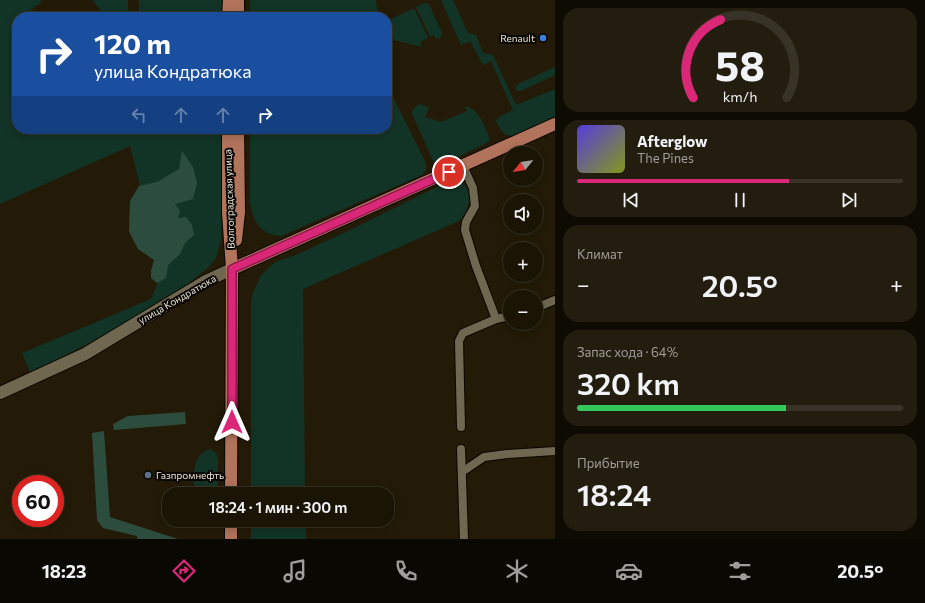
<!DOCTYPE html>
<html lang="ru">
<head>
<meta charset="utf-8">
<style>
	body { margin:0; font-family:Commissioner,sans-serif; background:#231d0f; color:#f1f3f6; height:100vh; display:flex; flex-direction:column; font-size:15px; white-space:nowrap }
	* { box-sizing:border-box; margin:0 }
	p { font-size:13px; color:#9f9e9a }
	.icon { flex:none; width:22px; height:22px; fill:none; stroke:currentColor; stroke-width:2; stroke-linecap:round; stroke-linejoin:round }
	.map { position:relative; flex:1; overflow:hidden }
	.side { display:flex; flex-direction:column; gap:8px; padding:8px; background:#0e0b03; width:370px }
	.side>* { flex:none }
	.guide { position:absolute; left:12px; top:12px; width:380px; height:122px; border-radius:16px; box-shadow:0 2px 10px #0003,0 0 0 1px #383327; background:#1a4fa0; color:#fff; overflow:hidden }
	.needle { width:26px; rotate:240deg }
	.tools { position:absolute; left:503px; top:146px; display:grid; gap:8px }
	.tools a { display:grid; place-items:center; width:40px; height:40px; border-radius:50%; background:#1a1405; box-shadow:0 2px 10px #0003,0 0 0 1px #383327; font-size:20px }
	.speed { position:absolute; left:12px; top:475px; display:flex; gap:8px; font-size:20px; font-weight:700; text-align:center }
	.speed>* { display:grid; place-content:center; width:52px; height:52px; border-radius:50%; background:#1a1405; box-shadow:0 2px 10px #0003,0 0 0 1px #383327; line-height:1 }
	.speed .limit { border:6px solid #d22; background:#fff; color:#111 }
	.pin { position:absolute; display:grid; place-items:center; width:34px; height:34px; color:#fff; margin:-17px; border:2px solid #fff; border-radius:50%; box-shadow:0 1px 4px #0007 }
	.me { position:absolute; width:44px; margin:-22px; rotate:0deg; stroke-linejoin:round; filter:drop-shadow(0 0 3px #0008) }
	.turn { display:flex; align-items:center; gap:14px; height:84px; padding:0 16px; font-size:18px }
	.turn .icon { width:52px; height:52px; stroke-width:2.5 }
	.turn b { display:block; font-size:28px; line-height:34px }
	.lanes { display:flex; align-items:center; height:38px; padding:0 16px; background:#0003; justify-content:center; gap:20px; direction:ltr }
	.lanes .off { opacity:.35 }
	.big { font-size:30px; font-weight:600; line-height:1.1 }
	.side .widget { flex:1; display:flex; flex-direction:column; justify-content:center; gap:6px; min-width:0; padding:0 14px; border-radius:16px; background:#231d0f }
	.side .dial { align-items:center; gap:0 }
	.dial svg { height:104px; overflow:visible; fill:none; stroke:#383327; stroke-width:7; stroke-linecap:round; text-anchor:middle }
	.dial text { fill:#f1f3f6; stroke:none }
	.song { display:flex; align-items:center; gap:12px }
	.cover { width:48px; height:48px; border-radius:6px; background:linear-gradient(135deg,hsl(250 70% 55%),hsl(70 70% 35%)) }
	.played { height:4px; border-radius:2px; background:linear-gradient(90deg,#db2777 65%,#383327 65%) }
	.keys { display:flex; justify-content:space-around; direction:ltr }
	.heat { display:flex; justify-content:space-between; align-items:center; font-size:22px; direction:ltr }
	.charge { height:6px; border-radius:3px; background:linear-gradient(90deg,#34c759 64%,#383327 0) }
	.trip { position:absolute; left:162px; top:487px; width:232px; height:40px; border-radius:16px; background:#1a1405; box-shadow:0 2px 10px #0003,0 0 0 1px #383327; font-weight:600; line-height:40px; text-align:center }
	.tabs { display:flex; height:64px; justify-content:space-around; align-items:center; background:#0a0802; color:#9f9e9a }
	.tabs .icon { width:28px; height:28px }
	.tabs .selected { color:#db2777 }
	.tabs b { font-size:18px; color:#f1f3f6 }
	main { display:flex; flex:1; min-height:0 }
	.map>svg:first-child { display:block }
</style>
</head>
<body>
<main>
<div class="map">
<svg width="555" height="539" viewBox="0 0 555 539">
	<rect width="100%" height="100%" fill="#231b07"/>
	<g fill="#123426">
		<polygon points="0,0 41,0 40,4 35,6 30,12 32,17 17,17 17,129 223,129 221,239 216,258 209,267 189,283 116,329 66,355 30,372 22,353 151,299 162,273 130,146 0,204"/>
		<polygon points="93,0 128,0 128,11 124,16 103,15"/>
		<rect x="139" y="0" width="84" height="17"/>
		<polygon points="250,0 376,0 378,17 250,17"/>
		<path d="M441,0H453L468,33L476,35L483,53L493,55L516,105L555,89V117L514,136C503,136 500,129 496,121L499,117L513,110L491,61L483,65L470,41L461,45Z"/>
		<polygon points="424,3 429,4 442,33 441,37 436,39 434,35 430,37 416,7"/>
		<polygon points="414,8 428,38 420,42 422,47 394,40 388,33 387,27 391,19"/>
		<polygon points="555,67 555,75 521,91 518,91 516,89 516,86 518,84"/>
		<path d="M387,81L394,99L426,163V170L422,175L281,236C260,235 254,222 250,204V129H387Z"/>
		<path d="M419,104L429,107L425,117L441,122L467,111L465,106C480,110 483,124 489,137V141L485,144L436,167L412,114L413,109Z"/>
		<path d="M455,178C458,179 461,181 463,183C474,194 468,212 459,221L303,289L305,494H251V303L253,293L261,275L275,262L298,254L350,230Z"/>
		<path d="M210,449L215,452L218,458V494H195C193,478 191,454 210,449Z"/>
		<rect x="251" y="520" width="55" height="19"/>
	</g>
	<g fill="#2c4d3e">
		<polygon points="182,151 193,167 197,183 193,199 175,204 180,211 178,218 186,217 192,225 194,235 185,243 180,254 168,265 166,278 157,283 151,278 151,271 154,260 138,249 129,232 130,201 139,186 157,182 179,169"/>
		<polygon points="185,412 186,424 114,430 113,424 128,416"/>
		<polygon points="104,431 110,517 178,539 137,539 137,536 103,528 97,520 92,433"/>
	</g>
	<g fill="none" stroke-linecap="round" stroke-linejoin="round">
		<defs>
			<g id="street">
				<polyline points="463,166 473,188 475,206 466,222 465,230 476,266 496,319"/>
				<polyline points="536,308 555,300"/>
				<polyline points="461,427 459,341 463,333 496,319 510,316"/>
				<polyline points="461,449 464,539"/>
				<polyline points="462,472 484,457 507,454 555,451"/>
			</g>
			<polyline id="secondary" points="0,393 85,354 206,281 232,269"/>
			<g id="primary">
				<polyline points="228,17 229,0"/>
				<polyline points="238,17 238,0"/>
				<polyline points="228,129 228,212 232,269 231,494"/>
				<polyline points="236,240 239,212 238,129"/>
				<polyline points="232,269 555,124"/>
				<polyline points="231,539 231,520"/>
			</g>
		</defs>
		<use href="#street" stroke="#0c0600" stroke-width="10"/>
		<use href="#secondary" stroke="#0c0600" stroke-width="14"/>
		<use href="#primary" stroke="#0c0600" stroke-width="14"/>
		<use href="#street" stroke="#706751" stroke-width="8"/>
		<use href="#secondary" stroke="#706751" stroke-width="12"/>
		<use href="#primary" stroke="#b1735b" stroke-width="12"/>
	</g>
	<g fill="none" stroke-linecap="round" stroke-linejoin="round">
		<defs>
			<polyline id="route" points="232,422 232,269 449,172"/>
		</defs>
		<use href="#route" stroke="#8e194d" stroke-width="10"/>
		<use href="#route" stroke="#db2777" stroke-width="7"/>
	</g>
	<circle fill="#3f7fe0" stroke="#090602" stroke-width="1.5" cx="543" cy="38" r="4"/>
	<circle fill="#5c6f8a" stroke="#090602" stroke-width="1.5" cx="148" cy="475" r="4"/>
	<g text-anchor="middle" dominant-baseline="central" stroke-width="4" stroke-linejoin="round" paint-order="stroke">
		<g font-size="10" fill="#ebe6da" stroke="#090602" text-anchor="end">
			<text x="535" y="38">Renault</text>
			<text x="156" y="475" text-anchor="start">Газпромнефть</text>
		</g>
		<g font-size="10" fill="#ebe6da" stroke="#090602">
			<text transform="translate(229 199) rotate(-92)">Волгоградская улица</text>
			<text transform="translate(177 299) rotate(-30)">улица Кондратюка</text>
		</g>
	</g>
</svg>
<div class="tools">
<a><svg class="needle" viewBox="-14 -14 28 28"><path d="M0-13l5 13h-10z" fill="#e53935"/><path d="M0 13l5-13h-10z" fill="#9f9e9a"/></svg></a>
<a><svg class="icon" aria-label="sound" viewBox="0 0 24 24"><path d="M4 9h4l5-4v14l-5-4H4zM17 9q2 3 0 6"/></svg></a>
<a>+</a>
<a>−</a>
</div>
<div class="speed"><div class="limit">60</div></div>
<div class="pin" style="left:449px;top:172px;background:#d93025"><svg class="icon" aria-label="arrive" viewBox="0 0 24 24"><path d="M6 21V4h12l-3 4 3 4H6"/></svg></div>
<svg class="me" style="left:232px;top:422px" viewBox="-20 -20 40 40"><path d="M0-17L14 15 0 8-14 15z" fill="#db2777" stroke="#fff" stroke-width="4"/></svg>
<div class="trip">18:24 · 1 мин · 300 m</div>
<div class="guide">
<div class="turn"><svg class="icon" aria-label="right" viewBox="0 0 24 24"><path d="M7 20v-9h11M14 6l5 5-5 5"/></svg><div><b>120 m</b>улица Кондратюка</div></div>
<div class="lanes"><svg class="icon off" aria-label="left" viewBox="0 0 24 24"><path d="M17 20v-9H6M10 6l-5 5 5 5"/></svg><svg class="icon off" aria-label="ahead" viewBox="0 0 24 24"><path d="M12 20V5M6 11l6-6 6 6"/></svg><svg class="icon off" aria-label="ahead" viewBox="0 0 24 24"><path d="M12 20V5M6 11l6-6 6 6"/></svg><svg class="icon" aria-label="right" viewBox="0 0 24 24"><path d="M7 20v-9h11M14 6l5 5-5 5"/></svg></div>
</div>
</div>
<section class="side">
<div class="widget dial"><svg viewBox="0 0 100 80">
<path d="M14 69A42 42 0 1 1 86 69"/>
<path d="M14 69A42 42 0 0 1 35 9" stroke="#db2777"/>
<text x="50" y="56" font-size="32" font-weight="700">58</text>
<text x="50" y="72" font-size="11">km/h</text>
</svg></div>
<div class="widget">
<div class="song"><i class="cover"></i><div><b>Afterglow</b><p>The Pines</p></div></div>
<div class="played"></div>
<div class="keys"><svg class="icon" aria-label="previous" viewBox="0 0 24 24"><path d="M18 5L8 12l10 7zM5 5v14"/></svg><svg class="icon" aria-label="pause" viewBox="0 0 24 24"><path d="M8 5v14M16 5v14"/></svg><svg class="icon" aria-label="next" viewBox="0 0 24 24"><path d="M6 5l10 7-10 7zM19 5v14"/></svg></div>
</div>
<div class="widget"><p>Климат</p>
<div class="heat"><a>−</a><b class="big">20.5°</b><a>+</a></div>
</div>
<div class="widget"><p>Запас хода · 64%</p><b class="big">320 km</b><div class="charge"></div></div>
<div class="widget"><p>Прибытие</p><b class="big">18:24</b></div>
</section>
</main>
<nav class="tabs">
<b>18:23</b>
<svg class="icon selected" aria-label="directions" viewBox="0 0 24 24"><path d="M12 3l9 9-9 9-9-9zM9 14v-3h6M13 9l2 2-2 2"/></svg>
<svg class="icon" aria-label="music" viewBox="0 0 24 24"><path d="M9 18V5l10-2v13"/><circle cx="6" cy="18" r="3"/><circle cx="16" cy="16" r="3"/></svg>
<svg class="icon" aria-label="phone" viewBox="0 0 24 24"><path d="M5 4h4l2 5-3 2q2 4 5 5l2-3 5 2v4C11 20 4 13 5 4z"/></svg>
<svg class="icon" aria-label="climate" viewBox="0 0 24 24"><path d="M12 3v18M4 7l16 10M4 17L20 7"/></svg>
<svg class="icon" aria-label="car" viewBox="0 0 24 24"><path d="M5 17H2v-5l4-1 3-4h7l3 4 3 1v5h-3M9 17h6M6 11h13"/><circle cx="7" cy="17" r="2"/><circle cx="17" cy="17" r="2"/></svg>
<svg class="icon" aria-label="filters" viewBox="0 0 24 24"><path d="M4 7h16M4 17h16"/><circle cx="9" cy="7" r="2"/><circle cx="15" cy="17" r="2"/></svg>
<b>20.5°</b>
</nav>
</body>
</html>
